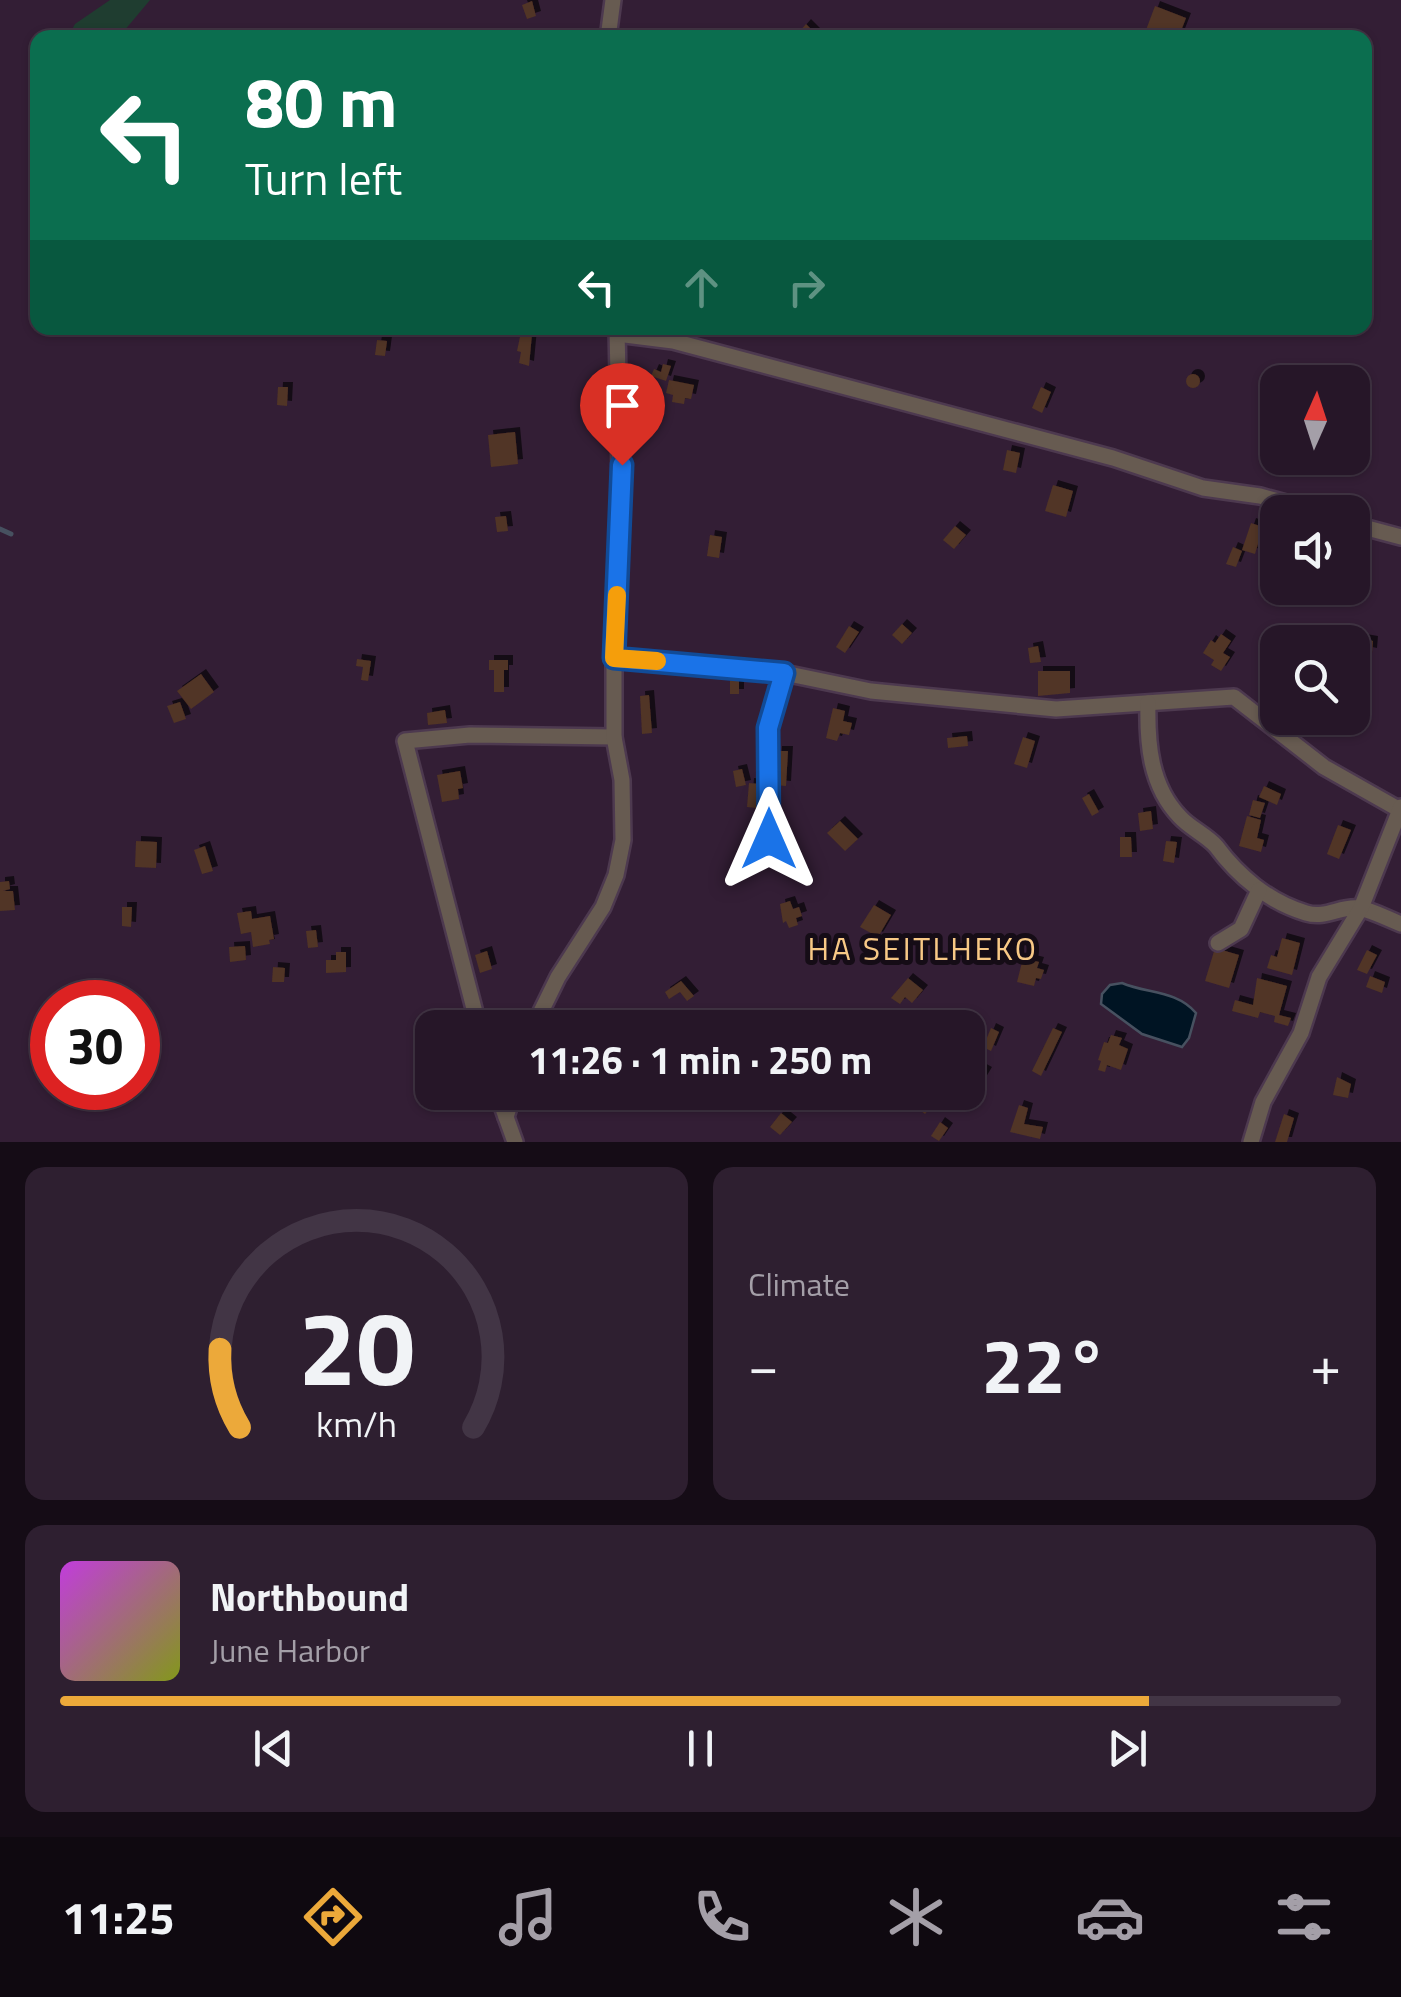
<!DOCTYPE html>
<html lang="en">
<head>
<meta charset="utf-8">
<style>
	body { margin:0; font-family:"Titillium Web",sans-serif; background:#2e1f30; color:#f1f3f6; height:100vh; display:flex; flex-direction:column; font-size:38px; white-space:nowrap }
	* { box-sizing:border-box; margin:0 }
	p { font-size:32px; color:#a49fa8 }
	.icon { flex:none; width:55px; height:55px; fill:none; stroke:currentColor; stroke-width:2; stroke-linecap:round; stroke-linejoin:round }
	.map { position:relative; height:1142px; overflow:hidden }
	.panel { display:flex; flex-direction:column; gap:25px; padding:25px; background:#150c16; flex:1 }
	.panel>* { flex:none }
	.guide { position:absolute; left:30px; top:30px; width:1342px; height:305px; border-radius:20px; box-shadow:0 2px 8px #0004,0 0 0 2px #423545; background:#0b6e4f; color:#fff; overflow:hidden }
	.needle { width:65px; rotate:3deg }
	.buttons { position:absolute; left:1260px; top:365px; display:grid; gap:20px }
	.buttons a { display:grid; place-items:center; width:110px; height:110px; border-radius:20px; background:#261628; box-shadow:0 2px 8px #0004,0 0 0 2px #423545; font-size:50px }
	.speed { position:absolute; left:30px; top:980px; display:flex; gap:20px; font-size:50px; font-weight:700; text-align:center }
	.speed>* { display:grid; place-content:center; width:130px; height:130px; border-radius:50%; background:#261628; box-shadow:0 2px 8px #0004,0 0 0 2px #423545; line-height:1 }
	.speed .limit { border:15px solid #d22; background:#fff; color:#111 }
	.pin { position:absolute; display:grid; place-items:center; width:85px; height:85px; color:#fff; margin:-102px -42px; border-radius:50% 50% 50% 0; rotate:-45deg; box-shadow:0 0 10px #0007 }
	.pin .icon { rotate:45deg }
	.me { position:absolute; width:110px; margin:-55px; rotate:0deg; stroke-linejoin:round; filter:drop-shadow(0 0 8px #0008) }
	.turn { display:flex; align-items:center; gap:35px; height:210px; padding:0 50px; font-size:45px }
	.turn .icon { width:130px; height:130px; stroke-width:2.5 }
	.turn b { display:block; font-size:70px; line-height:85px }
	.lanes { display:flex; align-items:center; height:95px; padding:0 50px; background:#0003; justify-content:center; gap:50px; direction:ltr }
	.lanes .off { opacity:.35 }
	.big { font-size:75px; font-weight:700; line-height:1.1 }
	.panel .widget { flex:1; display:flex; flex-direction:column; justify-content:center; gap:15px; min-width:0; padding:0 35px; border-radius:20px; background:#2e1f30 }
	.panel .dial { align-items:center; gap:0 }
	.dial svg { height:260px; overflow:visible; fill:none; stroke:#423545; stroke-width:7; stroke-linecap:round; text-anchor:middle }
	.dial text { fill:#f1f3f6; stroke:none }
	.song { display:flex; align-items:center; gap:30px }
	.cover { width:120px; height:120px; border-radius:15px; background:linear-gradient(135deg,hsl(290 70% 55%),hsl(70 70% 35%)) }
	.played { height:10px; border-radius:5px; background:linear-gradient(90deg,#eca93a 85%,#423545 85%) }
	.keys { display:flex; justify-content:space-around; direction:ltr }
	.heat { display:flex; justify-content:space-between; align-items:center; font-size:55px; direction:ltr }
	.panel .tiles { flex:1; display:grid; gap:25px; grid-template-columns:1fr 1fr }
	.widget:last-child { grid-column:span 2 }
	.trip { position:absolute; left:415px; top:1010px; width:570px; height:100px; border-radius:20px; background:#261628; box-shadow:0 2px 8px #0004,0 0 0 2px #423545; font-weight:700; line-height:100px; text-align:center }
	.tab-bar { display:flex; height:160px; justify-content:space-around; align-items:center; background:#0f0910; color:#a49fa8 }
	.tab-bar .icon { width:70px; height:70px }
	.tab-bar .active { color:#eca93a }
	.tab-bar b { font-size:45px; color:#f1f3f6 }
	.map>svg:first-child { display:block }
</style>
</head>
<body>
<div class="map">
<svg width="1401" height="1142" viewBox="0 0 1401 1142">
	<defs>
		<filter id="shadow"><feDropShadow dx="5" dy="-5" stdDeviation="0" flood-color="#0009"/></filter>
	</defs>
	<rect width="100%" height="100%" fill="#331e35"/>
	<polygon fill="#1f3d30" points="110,0 150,0 119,37 68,37 75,24"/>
	<path fill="#001423" stroke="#475160" stroke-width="2.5" d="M1122,983C1148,994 1176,990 1196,1013L1189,1038L1182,1047L1142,1034L1101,1004L1102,994L1110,985Z"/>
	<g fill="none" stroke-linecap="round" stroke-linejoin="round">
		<polyline stroke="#475160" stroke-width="5" points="0,529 11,534"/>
	</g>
	<g fill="#513425" filter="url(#shadow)">
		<polygon points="532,1 536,16 527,19 522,5"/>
		<polygon points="1155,6 1186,18 1179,36 1162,30 1160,35 1146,30"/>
		<polygon points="806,24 818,36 794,38"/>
		<polygon points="521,332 532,334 529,366 519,363 521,352 517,351"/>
		<polygon points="377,340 387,341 385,356 375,355"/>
		<polygon points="663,364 671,366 666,381 651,376 654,369 661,372"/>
		<circle cx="1193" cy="381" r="7"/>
		<polygon points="669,380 694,385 691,399 685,398 684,404 672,402 673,395 666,393"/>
		<polygon points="278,387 288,387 287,406 277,405"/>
		<polygon points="1041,387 1051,392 1042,413 1032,408"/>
		<polygon points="515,432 518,464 491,467 488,435"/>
		<polygon points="1007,450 1020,453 1016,473 1003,470"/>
		<polygon points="1053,485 1073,491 1066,517 1045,511"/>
		<polygon points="506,516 508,531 497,532 495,517"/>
		<polygon points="1251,523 1263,527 1255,554 1242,550"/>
		<polygon points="955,526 966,535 954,549 943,540"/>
		<polygon points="710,535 722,537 719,558 707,556"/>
		<polygon points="1233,547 1242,551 1236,567 1226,564"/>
		<polygon points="902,624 912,633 902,644 892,635"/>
		<polygon points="849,626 859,632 845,653 836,647"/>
		<polygon points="1221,634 1231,641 1223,653 1230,657 1221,671 1211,665 1214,660 1203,653 1211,640 1215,643"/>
		<polygon points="1350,637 1373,641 1372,653 1358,650 1352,661"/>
		<polygon points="1038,646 1041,662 1030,663 1028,648"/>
		<polygon points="357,659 371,661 368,681 361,680 363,667 356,666"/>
		<polygon points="489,660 508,660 508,670 504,670 504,692 494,692 494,670 489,670"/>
		<polygon points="1038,671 1070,671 1070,693 1038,696"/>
		<polygon points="201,674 214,692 191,709 177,691"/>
		<rect x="730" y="675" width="9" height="19"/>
		<polygon points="649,695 652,733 642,734 640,696"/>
		<polygon points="180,702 186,719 174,723 167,706"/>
		<polygon points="833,708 845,711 843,721 852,723 849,735 840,733 837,741 826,738"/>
		<polygon points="445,710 447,723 428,725 427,713"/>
		<polygon points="967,736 968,746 948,748 947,738"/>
		<polygon points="1023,737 1035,741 1027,768 1014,764"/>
		<polygon points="777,751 788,751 786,786 775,785"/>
		<polygon points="742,769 746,785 736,787 733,771"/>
		<polygon points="460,771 463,788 458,789 459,799 442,802 437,775"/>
		<polygon points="749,783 759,784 756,808 747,807"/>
		<polygon points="1264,786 1281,794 1277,805 1259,797"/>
		<polygon points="1089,794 1099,812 1092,816 1082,798"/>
		<polygon points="1253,800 1265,803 1260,818 1249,815"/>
		<polygon points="1151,811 1153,829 1140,831 1138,813"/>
		<polygon points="1247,816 1261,820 1257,838 1264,840 1261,852 1239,846"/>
		<polygon points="840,821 858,839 845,851 827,833"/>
		<polygon points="1338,825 1351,830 1339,859 1327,854"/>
		<polygon points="1120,837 1131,837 1132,857 1120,857"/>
		<polygon points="136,841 157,842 156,868 135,867"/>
		<polygon points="1166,841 1177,842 1174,863 1163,861"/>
		<polygon points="205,846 213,871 202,874 194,850"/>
		<polygon points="9,881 10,889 3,891 13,891 15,910 0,911 0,882"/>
		<polygon points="790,901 793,909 799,907 802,916 796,918 798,925 789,928 786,921 783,923 780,904"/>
		<polygon points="874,905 891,915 878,937 860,927"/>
		<polygon points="122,907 132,907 131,927 122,926"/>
		<polygon points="251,911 252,919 270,916 274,939 269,940 270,944 253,947 251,932 241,934 237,913"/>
		<polygon points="316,930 318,947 308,948 306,931"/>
		<polygon points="1282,938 1300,943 1292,975 1267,968 1271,955 1277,957"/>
		<polygon points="245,946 246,960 230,962 229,947"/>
		<polygon points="1215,948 1239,955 1229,988 1205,981"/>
		<polygon points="1367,950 1377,955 1367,974 1357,970"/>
		<polygon points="487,951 492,969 480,973 475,955"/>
		<polygon points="336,952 346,952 346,972 326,973 326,960 336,960"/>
		<polygon points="1023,958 1039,962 1037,968 1044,970 1041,979 1036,978 1034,986 1017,982"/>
		<polygon points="273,967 285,968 284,982 272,982"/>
		<polygon points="1370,976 1385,982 1382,993 1366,987"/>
		<polygon points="908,978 923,990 912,1003 905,997 900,1004 891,998"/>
		<polygon points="1257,978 1287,986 1279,1015 1291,1018 1288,1026 1274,1022 1275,1016 1260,1012 1258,1018 1232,1011 1235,1000 1253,1005"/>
		<polygon points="681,981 694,996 687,1001 680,992 669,999 665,992"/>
		<polygon points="844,1016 850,1028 822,1028"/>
		<polygon points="144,1020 153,1031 139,1042 138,1025"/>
		<polygon points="991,1028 999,1032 991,1051 983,1047"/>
		<polygon points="1053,1028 1062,1032 1041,1076 1032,1071"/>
		<polygon points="1111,1035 1122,1038 1119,1045 1128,1049 1121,1070 1107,1065 1105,1072 1098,1070 1101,1061 1098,1060 1104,1042 1108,1043"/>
		<polygon points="978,1067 987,1072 978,1087 969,1082"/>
		<polygon points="1337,1077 1351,1084 1348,1098 1333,1095"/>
		<polygon points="923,1096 933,1104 925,1114 915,1106"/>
		<polygon points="1019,1105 1028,1108 1024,1124 1043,1127 1040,1139 1010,1132"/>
		<polygon points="781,1113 792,1122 780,1135 770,1127"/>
		<polygon points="1284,1114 1294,1118 1287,1142 1275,1142"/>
		<polygon points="940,1122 948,1128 939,1141 931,1136"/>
	</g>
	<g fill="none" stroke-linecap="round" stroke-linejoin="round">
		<defs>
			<g id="street">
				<polyline points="608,38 613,0"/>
				<polyline points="617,328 621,527 614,657 784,673 871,691 1056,709 1234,697 1324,767 1400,810"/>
				<polyline points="617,334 673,341 1113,458 1203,488 1260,496 1319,512"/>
				<polyline points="1352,524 1401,537"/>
				<path d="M1148,703C1147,743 1150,786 1180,817C1190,828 1206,835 1216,846C1238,876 1269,902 1306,913C1326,919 1340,906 1358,908C1372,910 1388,919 1401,924"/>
				<polyline points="769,839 768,728 784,673"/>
				<polyline points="1218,943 1241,929 1259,890"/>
				<polyline points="479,1028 405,741 470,735 614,737"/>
				<polyline points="533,1028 558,977 603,907 616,875 623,840 622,780 614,737 614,657"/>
				<polyline points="497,1092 506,1117"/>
				<polyline points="514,1092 506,1117 515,1142"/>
				<polyline points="1251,1142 1263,1102 1301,1033 1319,977 1361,908 1401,807"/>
			</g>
		</defs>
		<use href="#street" stroke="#4d394f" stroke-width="20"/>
		<use href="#street" stroke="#675b51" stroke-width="15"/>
	</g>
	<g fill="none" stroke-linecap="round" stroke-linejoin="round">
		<defs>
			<polyline id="route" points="622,465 614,658 784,673 768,728 769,839"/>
		</defs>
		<use href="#route" stroke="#114b97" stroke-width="25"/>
		<use href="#route" stroke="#1a73e8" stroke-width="18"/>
		<polyline stroke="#f59e0b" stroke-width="18" points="617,595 614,658 657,661"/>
	</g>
	<g text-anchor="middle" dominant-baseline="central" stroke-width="10" stroke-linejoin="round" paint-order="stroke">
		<g font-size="32" letter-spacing="2.5" fill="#f8c986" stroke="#150c16">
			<text x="923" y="948">HA SEITLHEKO</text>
		</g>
	</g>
</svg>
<div class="buttons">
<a><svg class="needle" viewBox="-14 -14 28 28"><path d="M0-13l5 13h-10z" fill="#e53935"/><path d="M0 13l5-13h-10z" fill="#a49fa8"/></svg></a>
<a><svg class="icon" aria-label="sound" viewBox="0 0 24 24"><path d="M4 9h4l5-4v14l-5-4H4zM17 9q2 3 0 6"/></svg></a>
<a><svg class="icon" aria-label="search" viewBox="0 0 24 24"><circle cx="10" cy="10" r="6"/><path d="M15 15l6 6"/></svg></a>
</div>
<div class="speed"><div class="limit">30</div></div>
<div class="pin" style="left:622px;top:465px;background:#d93025"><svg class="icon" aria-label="arrive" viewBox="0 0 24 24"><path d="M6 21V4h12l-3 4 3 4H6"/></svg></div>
<svg class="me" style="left:769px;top:839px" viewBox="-20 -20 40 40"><path d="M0-17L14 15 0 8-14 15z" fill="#1a73e8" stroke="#fff" stroke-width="4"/></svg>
<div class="trip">11:26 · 1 min · 250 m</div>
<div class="guide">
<div class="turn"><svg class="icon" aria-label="left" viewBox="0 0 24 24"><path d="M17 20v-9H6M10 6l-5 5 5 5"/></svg><div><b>80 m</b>Turn left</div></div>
<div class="lanes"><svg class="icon" aria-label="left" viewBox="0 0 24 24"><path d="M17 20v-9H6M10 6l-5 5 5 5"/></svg><svg class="icon off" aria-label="ahead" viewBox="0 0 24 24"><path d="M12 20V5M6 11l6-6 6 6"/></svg><svg class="icon off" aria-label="right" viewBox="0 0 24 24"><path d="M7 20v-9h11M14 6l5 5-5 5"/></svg></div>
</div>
</div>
<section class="panel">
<div class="tiles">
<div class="widget dial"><svg viewBox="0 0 100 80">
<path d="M14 69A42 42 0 1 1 86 69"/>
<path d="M14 69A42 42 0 0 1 8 45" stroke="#eca93a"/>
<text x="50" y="56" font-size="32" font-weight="700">20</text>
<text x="50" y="72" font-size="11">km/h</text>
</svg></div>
<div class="widget"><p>Climate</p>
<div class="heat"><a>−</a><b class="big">22°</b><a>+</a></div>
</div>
<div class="widget">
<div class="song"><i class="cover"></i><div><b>Northbound</b><p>June Harbor</p></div></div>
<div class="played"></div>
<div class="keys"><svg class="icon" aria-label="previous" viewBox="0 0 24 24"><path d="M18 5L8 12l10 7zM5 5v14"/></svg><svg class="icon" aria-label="pause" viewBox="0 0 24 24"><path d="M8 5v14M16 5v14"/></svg><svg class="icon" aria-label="next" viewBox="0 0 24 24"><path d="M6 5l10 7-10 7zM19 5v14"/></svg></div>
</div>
</div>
</section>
<nav class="tab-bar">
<b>11:25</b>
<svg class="icon active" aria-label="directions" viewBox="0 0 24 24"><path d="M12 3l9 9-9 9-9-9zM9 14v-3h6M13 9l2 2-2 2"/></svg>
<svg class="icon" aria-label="music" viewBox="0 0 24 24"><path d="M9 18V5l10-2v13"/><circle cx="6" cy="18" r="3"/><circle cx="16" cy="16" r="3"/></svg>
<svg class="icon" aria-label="phone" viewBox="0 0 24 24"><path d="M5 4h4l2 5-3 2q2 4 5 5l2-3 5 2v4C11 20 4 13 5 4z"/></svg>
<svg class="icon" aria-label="climate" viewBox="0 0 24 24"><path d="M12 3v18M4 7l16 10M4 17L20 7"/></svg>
<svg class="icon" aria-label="car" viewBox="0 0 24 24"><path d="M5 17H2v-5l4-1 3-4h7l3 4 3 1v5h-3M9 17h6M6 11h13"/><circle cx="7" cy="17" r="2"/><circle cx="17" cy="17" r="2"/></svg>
<svg class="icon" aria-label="filters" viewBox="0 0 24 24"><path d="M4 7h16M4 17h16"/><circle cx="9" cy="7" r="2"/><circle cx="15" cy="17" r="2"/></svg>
</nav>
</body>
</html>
